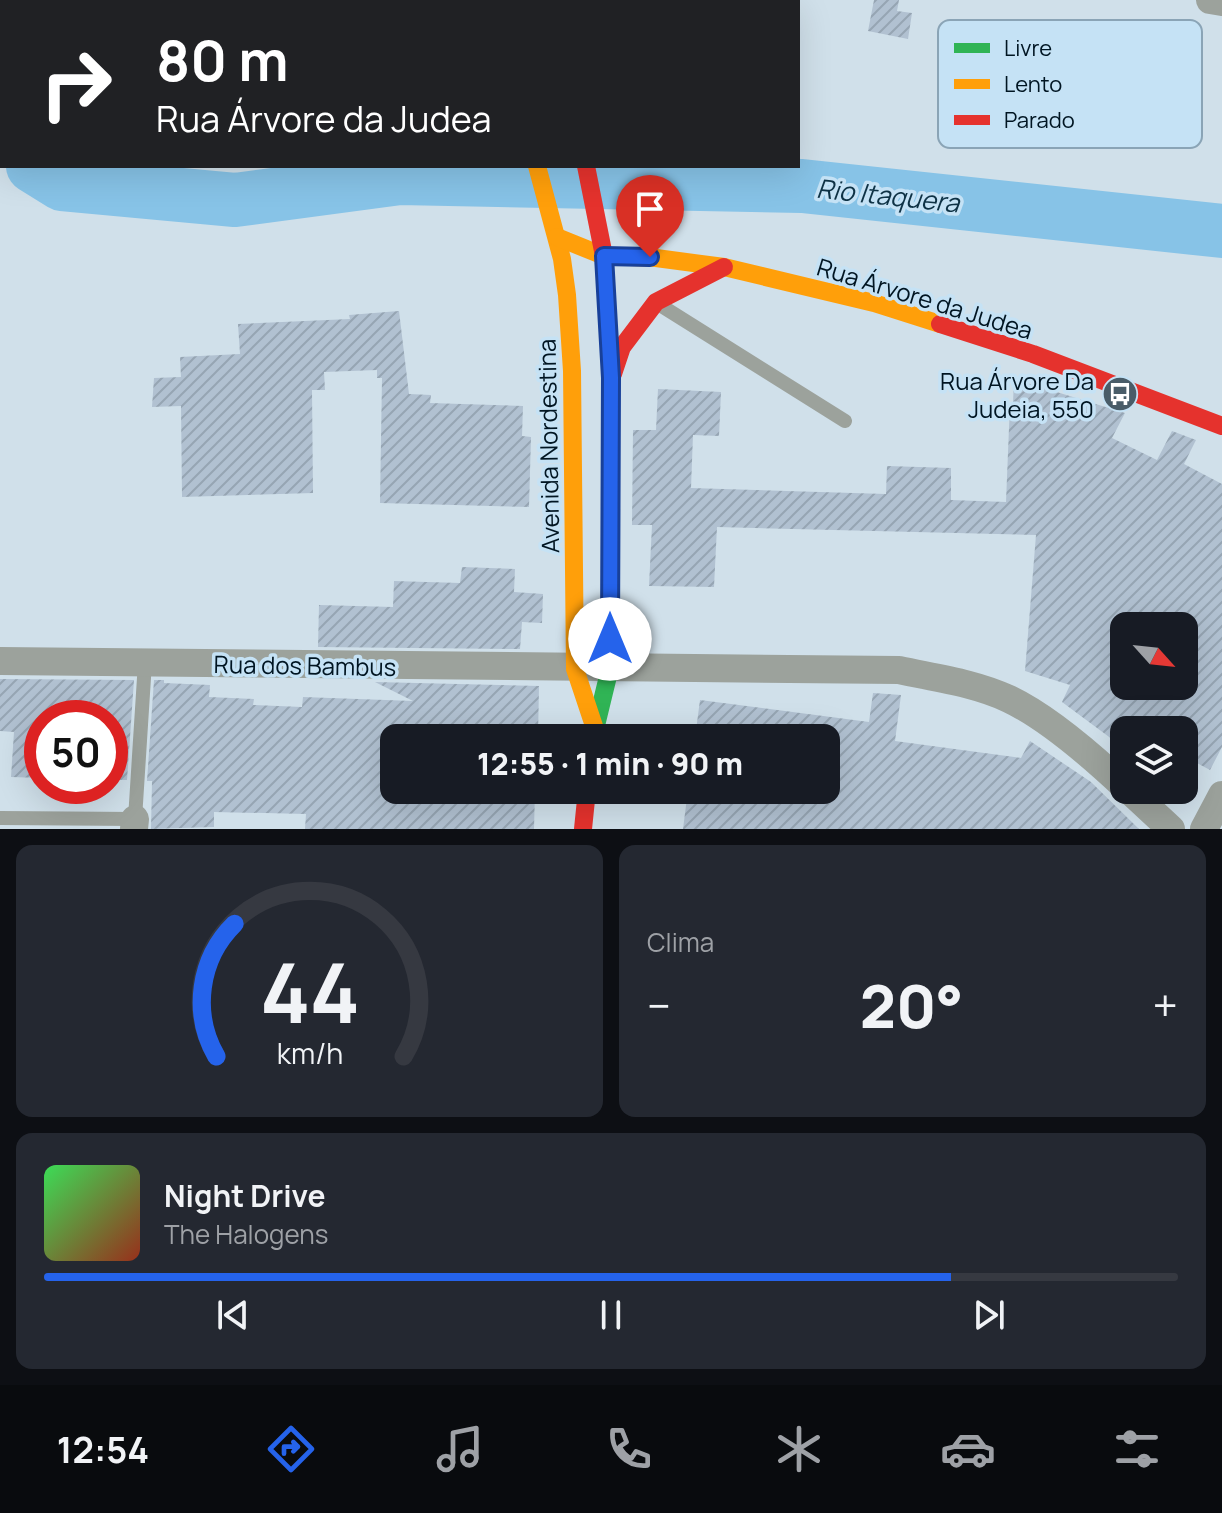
<!DOCTYPE html>
<html lang="pt">
<head>
<meta charset="utf-8">
<style>
	body { margin:0; font-family:Manrope,sans-serif; background:#242831; color:#f1f3f6; height:100vh; display:flex; flex-direction:column; font-size:30px; white-space:nowrap }
	* { box-sizing:border-box; margin:0 }
	p { font-size:26px; color:#9ea1a6 }
	.icon { flex:none; width:44px; height:44px; fill:none; stroke:currentColor; stroke-width:2; stroke-linecap:round; stroke-linejoin:round }
	.map { position:relative; height:829px; overflow:hidden }
	.sheet { display:flex; flex-direction:column; gap:16px; padding:16px; background:#0d0f14; flex:1 }
	.sheet>* { flex:none }
	.guide { position:absolute; left:0px; top:0px; width:800px; height:168px; box-shadow:0 8px 32px #0002; background:#202124; color:#fff; overflow:hidden }
	.needle { width:52px; rotate:117deg }
	.buttons { position:absolute; left:1110px; top:612px; display:grid; gap:16px }
	.buttons a { display:grid; place-items:center; width:88px; height:88px; border-radius:16px; background:#171b24; box-shadow:0 8px 32px #0002; font-size:40px }
	.speed { position:absolute; left:24px; top:700px; display:flex; gap:16px; font-size:40px; font-weight:700; text-align:center }
	.speed>* { display:grid; place-content:center; width:104px; height:104px; border-radius:50%; background:#171b24; box-shadow:0 8px 32px #0002; line-height:1 }
	.speed .limit { border:12px solid #d22; background:#fff; color:#111 }
	.pin { position:absolute; display:grid; place-items:center; width:68px; height:68px; color:#fff; margin:-82px -34px; border-radius:50% 50% 50% 0; rotate:-45deg; box-shadow:0 0 8px #0007 }
	.pin .icon { rotate:45deg }
	.me { position:absolute; width:88px; margin:-44px; rotate:0deg; stroke-linejoin:round; filter:drop-shadow(0 0 6px #0008) }
	.turn { display:flex; align-items:center; gap:28px; height:168px; padding:0 24px; font-size:36px }
	.turn .icon { width:104px; height:104px; stroke-width:2.5 }
	.turn b { display:block; font-size:56px; line-height:68px }
	.big { font-size:60px; font-weight:800; line-height:1.1 }
	.sheet .card { flex:1; display:flex; flex-direction:column; justify-content:center; gap:12px; min-width:0; padding:0 28px; border-radius:16px; background:#242831 }
	.sheet .dial { align-items:center; gap:0 }
	.dial svg { height:208px; overflow:visible; fill:none; stroke:#363941; stroke-width:7; stroke-linecap:round; text-anchor:middle }
	.dial text { fill:#f1f3f6; stroke:none }
	.song { display:flex; align-items:center; gap:24px }
	.cover { width:96px; height:96px; border-radius:12px; background:linear-gradient(135deg,hsl(130 70% 55%),hsl(10 70% 35%)) }
	.played { height:8px; border-radius:4px; background:linear-gradient(90deg,#2563eb 80%,#363941 80%) }
	.keys { display:flex; justify-content:space-around; direction:ltr }
	.heat { display:flex; justify-content:space-between; align-items:center; font-size:44px; direction:ltr }
	.sheet .tiles { flex:1; display:grid; gap:16px; grid-template-columns:1fr 1fr }
	.card:last-child { grid-column:span 2 }
	.trip { position:absolute; left:380px; top:724px; width:460px; height:80px; border-radius:16px; background:#171b24; box-shadow:0 8px 32px #0002; font-weight:800; line-height:80px; text-align:center }
	.menu { display:flex; height:128px; justify-content:space-around; align-items:center; background:#090b0e; color:#9ea1a6 }
	.menu .icon { width:56px; height:56px }
	.menu .on { color:#2563eb }
	.menu b { font-size:36px; color:#f1f3f6 }
	.map>svg:first-child { display:block }
</style>
</head>
<body>
<div class="map">
<svg width="1222" height="829" viewBox="0 0 1222 829">
	<defs>
		<pattern id="park-dots" width="8" height="8" patternUnits="userSpaceOnUse" patternTransform="scale(2)"><rect width="8" height="8" fill="#dac3b2"/><path d="M2 2h.1M6 6h.1" fill="none" stroke="#b9a799" stroke-width="1.8" stroke-linecap="round"/></pattern>
		<pattern id="building-hatch" width="6" height="6" patternUnits="userSpaceOnUse" patternTransform="scale(2)"><rect width="6" height="6" fill="#b1c1d1"/><path d="M-1 1l2-2M0 6l6-6M5 7l2-2" fill="none" stroke="#96a5b3"/></pattern>
	</defs>
	<rect width="100%" height="100%" fill="#d0e0ea"/>
	<polygon fill="url(#park-dots)" points="0,0 416,0 417,2 2,2 2,91"/>
	<g fill="none" stroke-linecap="round" stroke-linejoin="round">
		<polyline stroke="#87c3e7" stroke-width="54" points="33,166 62,184 235,200 400,178 802,186 1222,231"/>
	</g>
	<g fill="url(#building-hatch)" fill-rule="evenodd">
		<polygon points="874,0 899,0 897,11 912,13 908,39 868,31"/>
		<polygon points="399,311 409,394 431,395 430,403 523,406 522,436 531,437 529,507 380,503 382,378 377,378 377,370 324,372 325,390 312,390 313,493 182,497 181,406 152,407 154,378 181,377 180,357 240,354 238,324 350,319 349,315"/>
		<path d="M1014,379L1125,413L1112,438L1157,460L1172,431L1196,440L1184,464L1222,484V747L1210,770L1184,756V730H1124V748L1062,702L1070,685L1025,671L1036,535L717,527L714,587L649,586L652,525H632L633,430H656L658,389L721,392L719,436L693,435L691,488L886,494L887,466L951,468V500L1006,502L1010,403H1013ZM1124,626H1184V686H1124Z"/>
		<polygon points="462,567 515,569 514,592 543,594 542,623 522,622 520,649 318,647 319,605 393,607 394,581 460,583"/>
		<polygon points="0,679 134,680 127,780 110,780 110,718 42,718 42,778 11,777 14,732 0,731"/>
		<polygon points="154,680 164,680 164,683 210,685 209,697 254,699 253,705 302,707 303,697 413,701 375,682 539,686 538,738 393,738 392,790 535,790 534,829 305,829 306,814 214,812 214,827 151,829 152,781 147,781"/>
		<polygon points="873,693 901,695 895,741 1021,758 1030,741 1091,782 1139,829 683,829 688,790 826,790 826,738 695,738 700,700 869,722"/>
	</g>
	<g fill="none" stroke-linecap="round" stroke-linejoin="round">
		<g stroke="#9ca29c" stroke-width="14">
			<polyline points="725,0 729,2"/>
			<polyline points="660,305 845,421"/>
			<polyline points="0,818 135,819 145,662"/>
		</g>
		<g stroke="#9ca29c" stroke-width="28">
			<polyline points="1210,0 1222,2"/>
			<path d="M0,661L899,670C936,678 975,683 1009,699C1047,717 1093,757 1124,786"/>
			<polyline points="1129,790 1171,829"/>
			<polyline points="134,829 135,819"/>
			<polyline points="1204,829 1222,795"/>
		</g>
		<polyline stroke="#30b455" stroke-width="18" points="593,738 610,668 611,466"/>
		<g stroke="#ff9f0a" stroke-width="18">
			<polyline points="508,0 509,2"/>
			<polyline points="537,166 562,259 567,295 572,371 575,669 594,726"/>
			<polyline points="557,237 604,256 656,258 724,267 874,303 940,324"/>
		</g>
		<g stroke="#e5322d" stroke-width="18">
			<polyline points="459,0 461,2"/>
			<polyline points="586,166 604,256 611,378 611,466"/>
			<polyline points="940,324 1033,354 1222,426"/>
			<polyline points="613,374 622,347 656,302 724,267"/>
			<polyline points="583,829 587,790"/>
		</g>
	</g>
	<g fill="none" stroke-linecap="round" stroke-linejoin="round">
		<defs>
			<polyline id="route" points="610,639 611,378 604,256 650,257"/>
		</defs>
		<use href="#route" stroke="#184099" stroke-width="20"/>
		<use href="#route" stroke="#2563eb" stroke-width="14"/>
	</g>
	<defs>
		<symbol id="bus-disc" viewBox="-11 -11 22 22"><circle r="9.5" fill="#495c68" stroke="#c5e2f5"/><path d="M-5-6H5V4H4V6H2V4H-2V6H-4V4H-5ZM-3.5-4V0h7V-4ZM-3.5 1.2v1.5H-2V1.2ZM2 1.2v1.5H3.5V1.2Z" fill="#fff"/></symbol>
	</defs>
	<g fill-rule="evenodd">
		<use href="#bus-disc" x="1100" y="374" width="40" height="40"/>
	</g>
	<g text-anchor="middle" dominant-baseline="central" stroke-width="7" stroke-linejoin="round" paint-order="stroke">
		<g font-size="24" fill="#001522" stroke="#c5e2f5">
			<text transform="translate(925 298) rotate(17)">Rua Árvore da Judea</text>
			<text transform="translate(548 446) rotate(-91)">Avenida Nordestina</text>
			<text transform="translate(305 665) rotate(1)">Rua dos Bambus</text>
		</g>
		<g font-size="24" fill="#001522" stroke="#c5e2f5" text-anchor="end">
			<text x="1094" y="380">Rua Árvore Da<tspan x="1094" dy="28">Judeia, 550</tspan></text>
		</g>
		<g font-size="26" font-style="italic" fill="#0e3245" stroke="#c5e2f5">
			<text transform="translate(888 195) rotate(6)">Rio Itaquera</text>
		</g>
	</g>
	<rect x="938" y="20" width="264" height="128" rx="12" fill="#c5e2f5" stroke="#8aa4b6" stroke-width="2"/>
	<rect x="954" y="43" width="36" height="10" fill="#30b455"/>
	<rect x="954" y="79" width="36" height="10" fill="#ff9f0a"/>
	<rect x="954" y="115" width="36" height="10" fill="#e5322d"/>
	<g font-size="22" fill="#001522">
		<text x="1004" y="56">Livre</text>
		<text x="1004" y="92">Lento</text>
		<text x="1004" y="128">Parado</text>
	</g>
</svg>
<div class="buttons">
<a><svg class="needle" viewBox="-14 -14 28 28"><path d="M0-13l5 13h-10z" fill="#e53935"/><path d="M0 13l5-13h-10z" fill="#9ea1a6"/></svg></a>
<a><svg class="icon" aria-label="layers" viewBox="0 0 24 24"><path d="M12 4l9 5-9 5-9-5zM3 14l9 5 9-5"/></svg></a>
</div>
<div class="speed"><div class="limit">50</div></div>
<div class="pin" style="left:650px;top:257px;background:#d93025"><svg class="icon" aria-label="arrive" viewBox="0 0 24 24"><path d="M6 21V4h12l-3 4 3 4H6"/></svg></div>
<svg class="me" style="left:610px;top:639px" viewBox="-20 -20 40 40"><circle r="19" fill="#fff"/><path d="M0-13L10 11 0 6-10 11z" fill="#2563eb"/></svg>
<div class="trip">12:55 · 1 min · 90 m</div>
<div class="guide">
<div class="turn"><svg class="icon" aria-label="right" viewBox="0 0 24 24"><path d="M7 20v-9h11M14 6l5 5-5 5"/></svg><div><b>80 m</b>Rua Árvore da Judea</div></div>
</div>
</div>
<section class="sheet">
<div class="tiles">
<div class="card dial"><svg viewBox="0 0 100 80">
<path d="M14 69A42 42 0 1 1 86 69"/>
<path d="M14 69A42 42 0 0 1 21 18" stroke="#2563eb"/>
<text x="50" y="56" font-size="32" font-weight="700">44</text>
<text x="50" y="72" font-size="11">km/h</text>
</svg></div>
<div class="card"><p>Clima</p>
<div class="heat"><a>−</a><b class="big">20°</b><a>+</a></div>
</div>
<div class="card">
<div class="song"><i class="cover"></i><div><b>Night Drive</b><p>The Halogens</p></div></div>
<div class="played"></div>
<div class="keys"><svg class="icon" aria-label="previous" viewBox="0 0 24 24"><path d="M18 5L8 12l10 7zM5 5v14"/></svg><svg class="icon" aria-label="pause" viewBox="0 0 24 24"><path d="M8 5v14M16 5v14"/></svg><svg class="icon" aria-label="next" viewBox="0 0 24 24"><path d="M6 5l10 7-10 7zM19 5v14"/></svg></div>
</div>
</div>
</section>
<nav class="menu">
<b>12:54</b>
<svg class="icon on" aria-label="directions" viewBox="0 0 24 24"><path d="M12 3l9 9-9 9-9-9zM9 14v-3h6M13 9l2 2-2 2"/></svg>
<svg class="icon" aria-label="music" viewBox="0 0 24 24"><path d="M9 18V5l10-2v13"/><circle cx="6" cy="18" r="3"/><circle cx="16" cy="16" r="3"/></svg>
<svg class="icon" aria-label="phone" viewBox="0 0 24 24"><path d="M5 4h4l2 5-3 2q2 4 5 5l2-3 5 2v4C11 20 4 13 5 4z"/></svg>
<svg class="icon" aria-label="climate" viewBox="0 0 24 24"><path d="M12 3v18M4 7l16 10M4 17L20 7"/></svg>
<svg class="icon" aria-label="car" viewBox="0 0 24 24"><path d="M5 17H2v-5l4-1 3-4h7l3 4 3 1v5h-3M9 17h6M6 11h13"/><circle cx="7" cy="17" r="2"/><circle cx="17" cy="17" r="2"/></svg>
<svg class="icon" aria-label="filters" viewBox="0 0 24 24"><path d="M4 7h16M4 17h16"/><circle cx="9" cy="7" r="2"/><circle cx="15" cy="17" r="2"/></svg>
</nav>
</body>
</html>
